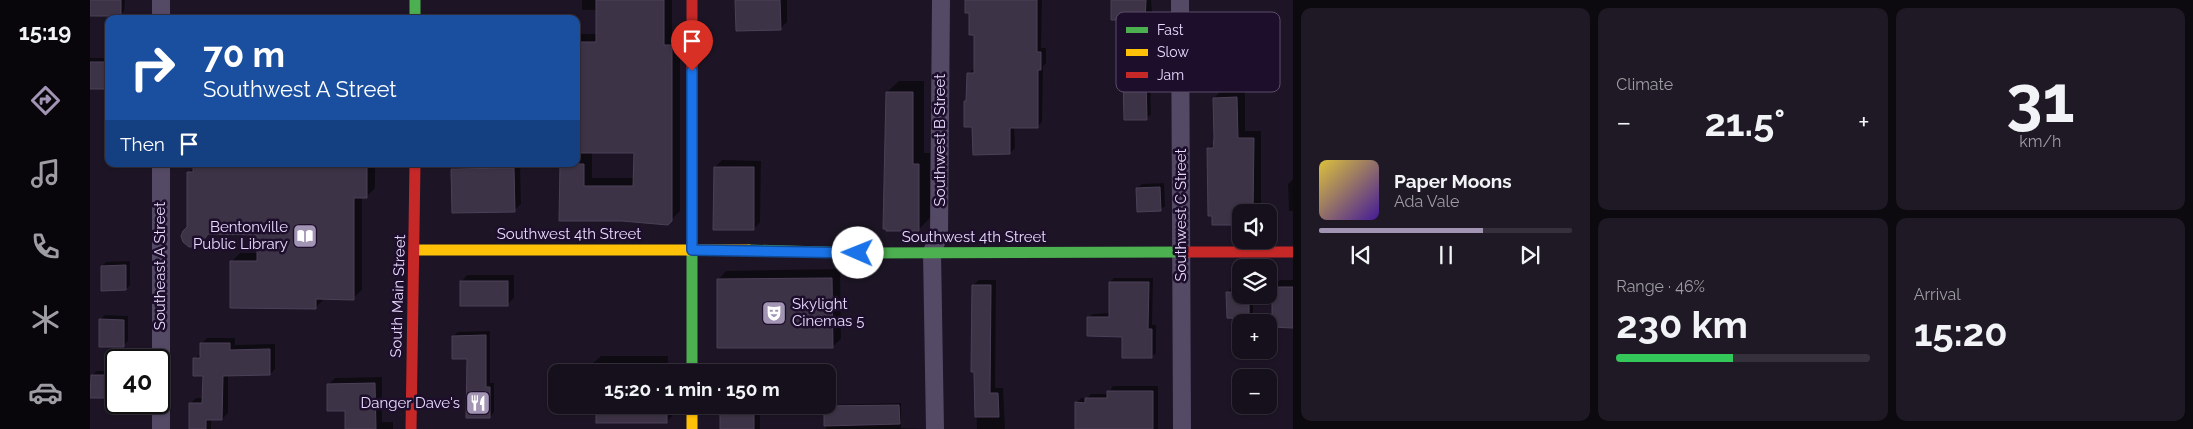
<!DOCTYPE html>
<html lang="en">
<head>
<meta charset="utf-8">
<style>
	body { margin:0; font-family:Raleway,sans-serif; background:#1f1925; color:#f1f3f6; height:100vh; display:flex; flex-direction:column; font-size:19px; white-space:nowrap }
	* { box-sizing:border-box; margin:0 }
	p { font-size:16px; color:#9e9da3 }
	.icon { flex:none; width:28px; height:28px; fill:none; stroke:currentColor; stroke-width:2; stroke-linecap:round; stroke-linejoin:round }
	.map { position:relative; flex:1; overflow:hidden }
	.panel { display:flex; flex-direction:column; gap:8px; padding:8px; background:#0c090f; width:900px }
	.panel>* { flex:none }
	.hud { position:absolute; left:15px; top:15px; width:475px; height:152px; border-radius:10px; box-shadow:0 1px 4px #0004,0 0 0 1px #35303b; background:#1a4fa0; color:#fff; overflow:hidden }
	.controls { position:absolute; left:1142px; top:204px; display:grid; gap:10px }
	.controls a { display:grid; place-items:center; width:45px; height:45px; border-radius:10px; background:#16101c; box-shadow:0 1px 4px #0004,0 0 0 1px #35303b; font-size:25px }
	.speed { position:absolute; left:15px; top:349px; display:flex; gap:10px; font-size:25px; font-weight:700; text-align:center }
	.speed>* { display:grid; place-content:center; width:65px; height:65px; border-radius:50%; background:#16101c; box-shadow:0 1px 4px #0004,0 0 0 1px #35303b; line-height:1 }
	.speed .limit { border:2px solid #111; border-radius:8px; background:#fff; color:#111 }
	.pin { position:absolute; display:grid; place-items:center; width:42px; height:42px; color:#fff; margin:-51px -21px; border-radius:50% 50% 50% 0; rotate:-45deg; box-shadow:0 0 5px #0007 }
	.pin .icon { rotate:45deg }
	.me { position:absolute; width:55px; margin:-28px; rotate:271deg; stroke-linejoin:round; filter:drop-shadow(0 0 4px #0008) }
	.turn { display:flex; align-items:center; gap:18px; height:105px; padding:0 15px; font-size:22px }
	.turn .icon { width:65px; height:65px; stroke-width:2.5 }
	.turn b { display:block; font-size:35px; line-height:42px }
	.then { display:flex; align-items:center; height:48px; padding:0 15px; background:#0003; gap:10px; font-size:19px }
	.big { font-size:38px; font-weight:700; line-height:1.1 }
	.panel .card { flex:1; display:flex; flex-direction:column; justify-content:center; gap:8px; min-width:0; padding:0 18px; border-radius:10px; background:#1f1925 }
	.panel .dial { align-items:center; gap:0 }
	.dial b { font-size:65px; line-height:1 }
	.song { display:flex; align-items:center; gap:15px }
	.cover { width:60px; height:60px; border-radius:8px; background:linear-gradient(135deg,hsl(50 70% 55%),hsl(260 70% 35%)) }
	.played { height:5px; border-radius:2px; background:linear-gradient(90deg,#a294b3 65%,#35303b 65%) }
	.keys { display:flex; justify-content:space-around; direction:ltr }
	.heat { display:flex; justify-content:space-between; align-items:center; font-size:28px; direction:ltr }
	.charge { height:8px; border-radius:4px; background:linear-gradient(90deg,#34c759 46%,#35303b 0) }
	.panel .tiles { flex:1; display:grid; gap:8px; grid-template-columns:repeat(3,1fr) }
	.card:first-child { grid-row:span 2 }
	.trip { position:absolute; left:458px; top:364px; width:288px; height:50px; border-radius:10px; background:#16101c; box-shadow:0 1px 4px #0004,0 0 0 1px #35303b; font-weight:700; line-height:50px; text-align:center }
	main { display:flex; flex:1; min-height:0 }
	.menu { display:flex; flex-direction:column; width:90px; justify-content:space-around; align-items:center; background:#09060b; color:#9e9da3 }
	.menu .icon { width:35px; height:35px }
	.menu .selected { color:#a294b3 }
	.menu b { font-size:22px; color:#f1f3f6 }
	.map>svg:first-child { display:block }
</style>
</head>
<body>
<main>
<nav class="menu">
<b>15:19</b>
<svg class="icon selected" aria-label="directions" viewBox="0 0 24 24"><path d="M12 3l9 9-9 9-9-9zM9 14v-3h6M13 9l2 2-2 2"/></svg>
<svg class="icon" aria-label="music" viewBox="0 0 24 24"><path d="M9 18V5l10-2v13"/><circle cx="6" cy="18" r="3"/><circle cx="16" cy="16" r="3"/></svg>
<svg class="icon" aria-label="phone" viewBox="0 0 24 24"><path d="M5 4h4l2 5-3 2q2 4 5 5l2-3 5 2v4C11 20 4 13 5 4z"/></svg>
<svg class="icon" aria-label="climate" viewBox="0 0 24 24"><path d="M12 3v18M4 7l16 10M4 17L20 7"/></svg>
<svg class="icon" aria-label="car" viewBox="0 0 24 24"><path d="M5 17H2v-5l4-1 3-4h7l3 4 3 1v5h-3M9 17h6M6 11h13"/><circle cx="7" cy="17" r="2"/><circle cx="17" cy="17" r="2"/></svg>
</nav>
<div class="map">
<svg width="1203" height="429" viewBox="0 0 1203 429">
	<rect width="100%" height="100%" fill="#1d1525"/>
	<polygon fill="#132834" points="340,14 461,15 461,19 340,19"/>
	<g fill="#0007" fill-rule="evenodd">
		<polygon points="0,0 35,0 34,11 30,15 0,15"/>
		<path d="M492,0H582V37H590V211L578,223L532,220H471V164H486V34H507V10H492ZM502,152H545V178H502Z"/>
		<polygon points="646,0 697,0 697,22 690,29"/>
		<polygon points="876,0 952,0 951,48 956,48 956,63 953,66 952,122 947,127 924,127 925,148 920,153 883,125 875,102 877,100 879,73 885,68 885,33"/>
		<polygon points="1023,0 1061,0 1062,12 1055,19"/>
		<rect x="0" y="58" width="19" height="30"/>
		<polygon points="1060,75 1061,114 1056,119 1034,80 1039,76"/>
		<polygon points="809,81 834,81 834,153 840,153 840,218 828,230 797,92"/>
		<polygon points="1132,90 1155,90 1155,131 1171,131 1171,212 1151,212 1151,224 1124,223 1119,148 1124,143 1124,98"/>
		<polygon points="632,160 671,161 670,222 664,229 625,167"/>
		<polygon points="105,164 285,164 285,188 276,197 272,197 272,290 263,298 235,298 225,308 141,262 150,253 168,253 168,233 120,233 110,243 98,227 99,173 104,167"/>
		<polygon points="368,164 430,164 431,204 424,210 362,170"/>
		<polygon points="1203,179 1203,211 1199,211 1198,184"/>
		<polygon points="1074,183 1075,206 1070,210 1047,188 1052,184"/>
		<polygon points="40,261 40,285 36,289 12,266 16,262"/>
		<polygon points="750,269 751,339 742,347 628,280 636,271"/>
		<polygon points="377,275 424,275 424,298 417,305 371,282"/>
		<polygon points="1024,278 1063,278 1062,325 1066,325 1066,353 1061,357 1034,335 998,318 1003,314 1020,313 1020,282"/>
		<polygon points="889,280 906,280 905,388 913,388 915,429 887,429 883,285"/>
		<polygon points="1190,280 1203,280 1203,326 1183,326 1183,287"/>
		<polygon points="1141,288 1151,288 1151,295 1157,295 1157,301 1163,301 1163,314 1159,318 1137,293"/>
		<polygon points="15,315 38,316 38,341 33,346 10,320"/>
		<polygon points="400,331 400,383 404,383 404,412 400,417 378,358 363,336 368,332"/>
		<polygon points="117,338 145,338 145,345 185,344 185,369 180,374 138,375 138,413 132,419 121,418 121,429 100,429 100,404 106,398 113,398 114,375 104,359 112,353 111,344"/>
		<polygon points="511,356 578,356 578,372 502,372 502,364"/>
		<polygon points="7,371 26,371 26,396 0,397 0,377"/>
		<polygon points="292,377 292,422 303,422 303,429 256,429 256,409 238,385 245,378"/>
		<polygon points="1023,386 1068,386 1068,429 986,429 986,403 991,398 997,398 1001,394 1018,394"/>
		<polygon points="811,403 811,428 836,429 733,429 736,429 735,407 737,405"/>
		<polygon points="507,405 585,405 585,413 577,421"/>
		<polygon points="631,405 670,405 670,429 632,429"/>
	</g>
	<g fill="#3d3346" stroke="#4c4058">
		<rect x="0" y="0" width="31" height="16"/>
		<polygon points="506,0 574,0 574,45 582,45 582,221 578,225 532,221 469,221 470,164 494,164 494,186 543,186 544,153 486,153 486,42 506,42"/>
		<polygon points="645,0 690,0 691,30 646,31"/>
		<polygon points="875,0 947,0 947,52 951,52 951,70 948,70 948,128 920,128 920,154 883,155 882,127 874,127 874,101 876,101 877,73 884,73 884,35 879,35 879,13 875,13"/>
		<polygon points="1021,0 1056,0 1055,20 1021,20"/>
		<rect x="0" y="62" width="19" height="27"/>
		<polygon points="1033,79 1056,79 1057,120 1034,120"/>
		<polygon points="796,92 823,92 823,164 829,164 829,231 796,231 796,229 793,229"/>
		<polygon points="1147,97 1148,138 1164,138 1163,212 1151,212 1151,225 1122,225 1122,216 1118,216 1117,148 1123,148 1124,138 1123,98"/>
		<polygon points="103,164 277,164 277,198 264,198 264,300 226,299 226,309 140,308 140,261 167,261 167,235 118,234 111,244 105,247 99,247 93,242 91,236 93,231 97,227 97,172 103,172"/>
		<polygon points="624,167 664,167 664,230 623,230"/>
		<polygon points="424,168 425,212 362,213 361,169"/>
		<polygon points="1070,187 1071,211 1047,212 1046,188"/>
		<polygon points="36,265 36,290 11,291 11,266"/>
		<polygon points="742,278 743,348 627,348 627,279"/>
		<rect x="370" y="281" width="48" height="25"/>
		<polygon points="1019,282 1059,282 1058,329 1062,329 1062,358 1032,358 1032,337 997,336 997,317 1019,317"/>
		<polygon points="882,285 901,285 900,393 908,393 909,417 885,417 884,372 881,372"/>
		<polygon points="1182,287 1203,287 1203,328 1182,327"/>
		<polygon points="1136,292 1151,292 1153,305 1159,305 1159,319 1137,318"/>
		<polygon points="9,319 34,320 34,347 9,347"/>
		<polygon points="396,335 396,387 400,387 400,418 376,418 377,359 362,359 362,336"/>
		<polygon points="110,343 140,343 140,350 180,349 180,375 133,376 132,420 116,420 116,429 99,429 99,403 112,403 113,376 103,376 103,358 110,358"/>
		<polygon points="1,375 26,375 26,398 0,398"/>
		<polygon points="285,383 286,429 255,429 255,411 237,411 237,384"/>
		<polygon points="1017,391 1063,391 1063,429 985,429 985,402 995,403 995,398 1017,398"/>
		<rect x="506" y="405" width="71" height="18"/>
		<rect x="630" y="405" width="34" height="24"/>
		<polygon points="809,405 810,424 734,426 734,406"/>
	</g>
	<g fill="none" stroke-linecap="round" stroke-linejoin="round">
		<g stroke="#544a66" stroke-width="18">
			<polyline points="1090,0 1092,429"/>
			<polyline points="71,19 71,0"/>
			<polyline points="71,164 71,429"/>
			<polyline points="845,429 842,252 849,235 851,0"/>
		</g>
		<g stroke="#4caf50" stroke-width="11">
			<polyline points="325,0 325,19"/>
			<polyline points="602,241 602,372"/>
			<polyline points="659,250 768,253 1098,252"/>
		</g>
		<g stroke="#ffc107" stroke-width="11">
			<polyline points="325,250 659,250"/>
			<polyline points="602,405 602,429"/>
		</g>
		<g stroke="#c62828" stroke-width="11">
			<polyline points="602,0 602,241"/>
			<polyline points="1098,252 1203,252"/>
			<polyline points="321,429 325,164"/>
		</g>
	</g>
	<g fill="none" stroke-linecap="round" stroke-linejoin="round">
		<defs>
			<polyline id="route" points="602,71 602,250 768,253"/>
		</defs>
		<use href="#route" stroke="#114b97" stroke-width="12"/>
		<use href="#route" stroke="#1a73e8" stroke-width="9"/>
	</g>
	<defs>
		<symbol id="library-square" viewBox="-11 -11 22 22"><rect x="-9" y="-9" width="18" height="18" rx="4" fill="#a294b3" stroke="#1d0f2b"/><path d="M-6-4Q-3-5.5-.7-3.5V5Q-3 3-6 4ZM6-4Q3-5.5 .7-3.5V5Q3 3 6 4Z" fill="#fff"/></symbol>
		<symbol id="theatre-square" viewBox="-11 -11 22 22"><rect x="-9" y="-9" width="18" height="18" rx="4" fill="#a294b3" stroke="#1d0f2b"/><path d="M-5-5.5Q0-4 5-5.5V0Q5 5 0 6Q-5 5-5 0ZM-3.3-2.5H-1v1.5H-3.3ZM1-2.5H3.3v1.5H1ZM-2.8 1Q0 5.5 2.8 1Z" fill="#fff"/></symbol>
		<symbol id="restaurant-square" viewBox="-11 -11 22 22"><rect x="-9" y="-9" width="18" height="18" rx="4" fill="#a294b3" stroke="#1d0f2b"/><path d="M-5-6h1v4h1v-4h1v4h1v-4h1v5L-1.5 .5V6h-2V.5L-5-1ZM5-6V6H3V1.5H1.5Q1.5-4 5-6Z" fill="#fff"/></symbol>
	</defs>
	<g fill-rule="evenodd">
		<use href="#library-square" x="201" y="222" width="28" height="28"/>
		<use href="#theatre-square" x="670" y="299" width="28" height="28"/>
		<use href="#restaurant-square" x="374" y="389" width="28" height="28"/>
	</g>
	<g text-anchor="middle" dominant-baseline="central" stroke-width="5" stroke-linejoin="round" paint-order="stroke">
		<g font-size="15" fill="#ead9ff" stroke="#1d0f2b">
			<text transform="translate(850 140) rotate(-90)">Southwest B Street</text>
			<text transform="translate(1091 215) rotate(-90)">Southwest C Street</text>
			<text x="479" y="234">Southwest 4th Street</text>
			<text x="884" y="237">Southwest 4th Street</text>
			<text transform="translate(70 266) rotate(-90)">Southeast A Street</text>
			<text transform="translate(308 296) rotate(-88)">South Main Street</text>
		</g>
		<g font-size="15" fill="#ead9ff" stroke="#1d0f2b" text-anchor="end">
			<text x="198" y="227">Bentonville<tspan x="198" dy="17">Public Library</tspan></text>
			<text x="702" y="304" text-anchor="start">Skylight<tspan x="702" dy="17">Cinemas 5</tspan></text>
			<text x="370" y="403">Danger Dave's</text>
		</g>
	</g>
	<rect x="1026" y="12" width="164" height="80" rx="8" fill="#1d0f2b" stroke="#5a4c6b" stroke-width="1"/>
	<rect x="1036" y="27" width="22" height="6" fill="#4caf50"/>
	<rect x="1036" y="49" width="22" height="7" fill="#ffc107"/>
	<rect x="1036" y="72" width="22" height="6" fill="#c62828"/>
	<g font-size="14" fill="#ead9ff">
		<text x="1067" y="35">Fast</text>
		<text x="1067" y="57">Slow</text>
		<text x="1067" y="80">Jam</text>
	</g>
</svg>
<div class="controls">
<a><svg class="icon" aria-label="sound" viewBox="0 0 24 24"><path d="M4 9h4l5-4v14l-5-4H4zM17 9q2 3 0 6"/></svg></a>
<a><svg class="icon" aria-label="layers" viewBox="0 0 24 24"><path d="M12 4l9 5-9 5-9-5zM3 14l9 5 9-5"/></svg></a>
<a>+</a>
<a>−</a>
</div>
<div class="speed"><div class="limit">40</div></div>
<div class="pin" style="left:602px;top:71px;background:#d93025"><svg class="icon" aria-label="arrive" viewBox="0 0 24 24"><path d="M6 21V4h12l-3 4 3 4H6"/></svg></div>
<svg class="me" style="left:768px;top:253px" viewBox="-20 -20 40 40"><circle r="19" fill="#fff"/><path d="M0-13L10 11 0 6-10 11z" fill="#1a73e8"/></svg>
<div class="trip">15:20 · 1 min · 150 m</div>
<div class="hud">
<div class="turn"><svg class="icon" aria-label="right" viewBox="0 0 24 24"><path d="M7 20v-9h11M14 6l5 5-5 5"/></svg><div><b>70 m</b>Southwest A Street</div></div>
<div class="then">Then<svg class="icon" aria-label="arrive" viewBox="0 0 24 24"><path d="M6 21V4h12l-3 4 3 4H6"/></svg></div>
</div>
</div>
<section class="panel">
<div class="tiles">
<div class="card">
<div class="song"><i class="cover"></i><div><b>Paper Moons</b><p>Ada Vale</p></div></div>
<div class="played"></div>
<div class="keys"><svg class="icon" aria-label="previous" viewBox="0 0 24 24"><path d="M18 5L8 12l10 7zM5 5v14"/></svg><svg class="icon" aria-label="pause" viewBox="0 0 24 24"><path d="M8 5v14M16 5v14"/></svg><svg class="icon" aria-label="next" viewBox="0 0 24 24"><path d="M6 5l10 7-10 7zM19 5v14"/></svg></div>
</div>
<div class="card"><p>Climate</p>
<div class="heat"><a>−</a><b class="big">21.5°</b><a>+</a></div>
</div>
<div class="card dial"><b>31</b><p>km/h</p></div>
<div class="card"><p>Range · 46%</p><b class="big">230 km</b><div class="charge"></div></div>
<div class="card"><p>Arrival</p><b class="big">15:20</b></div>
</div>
</section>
</main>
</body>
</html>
